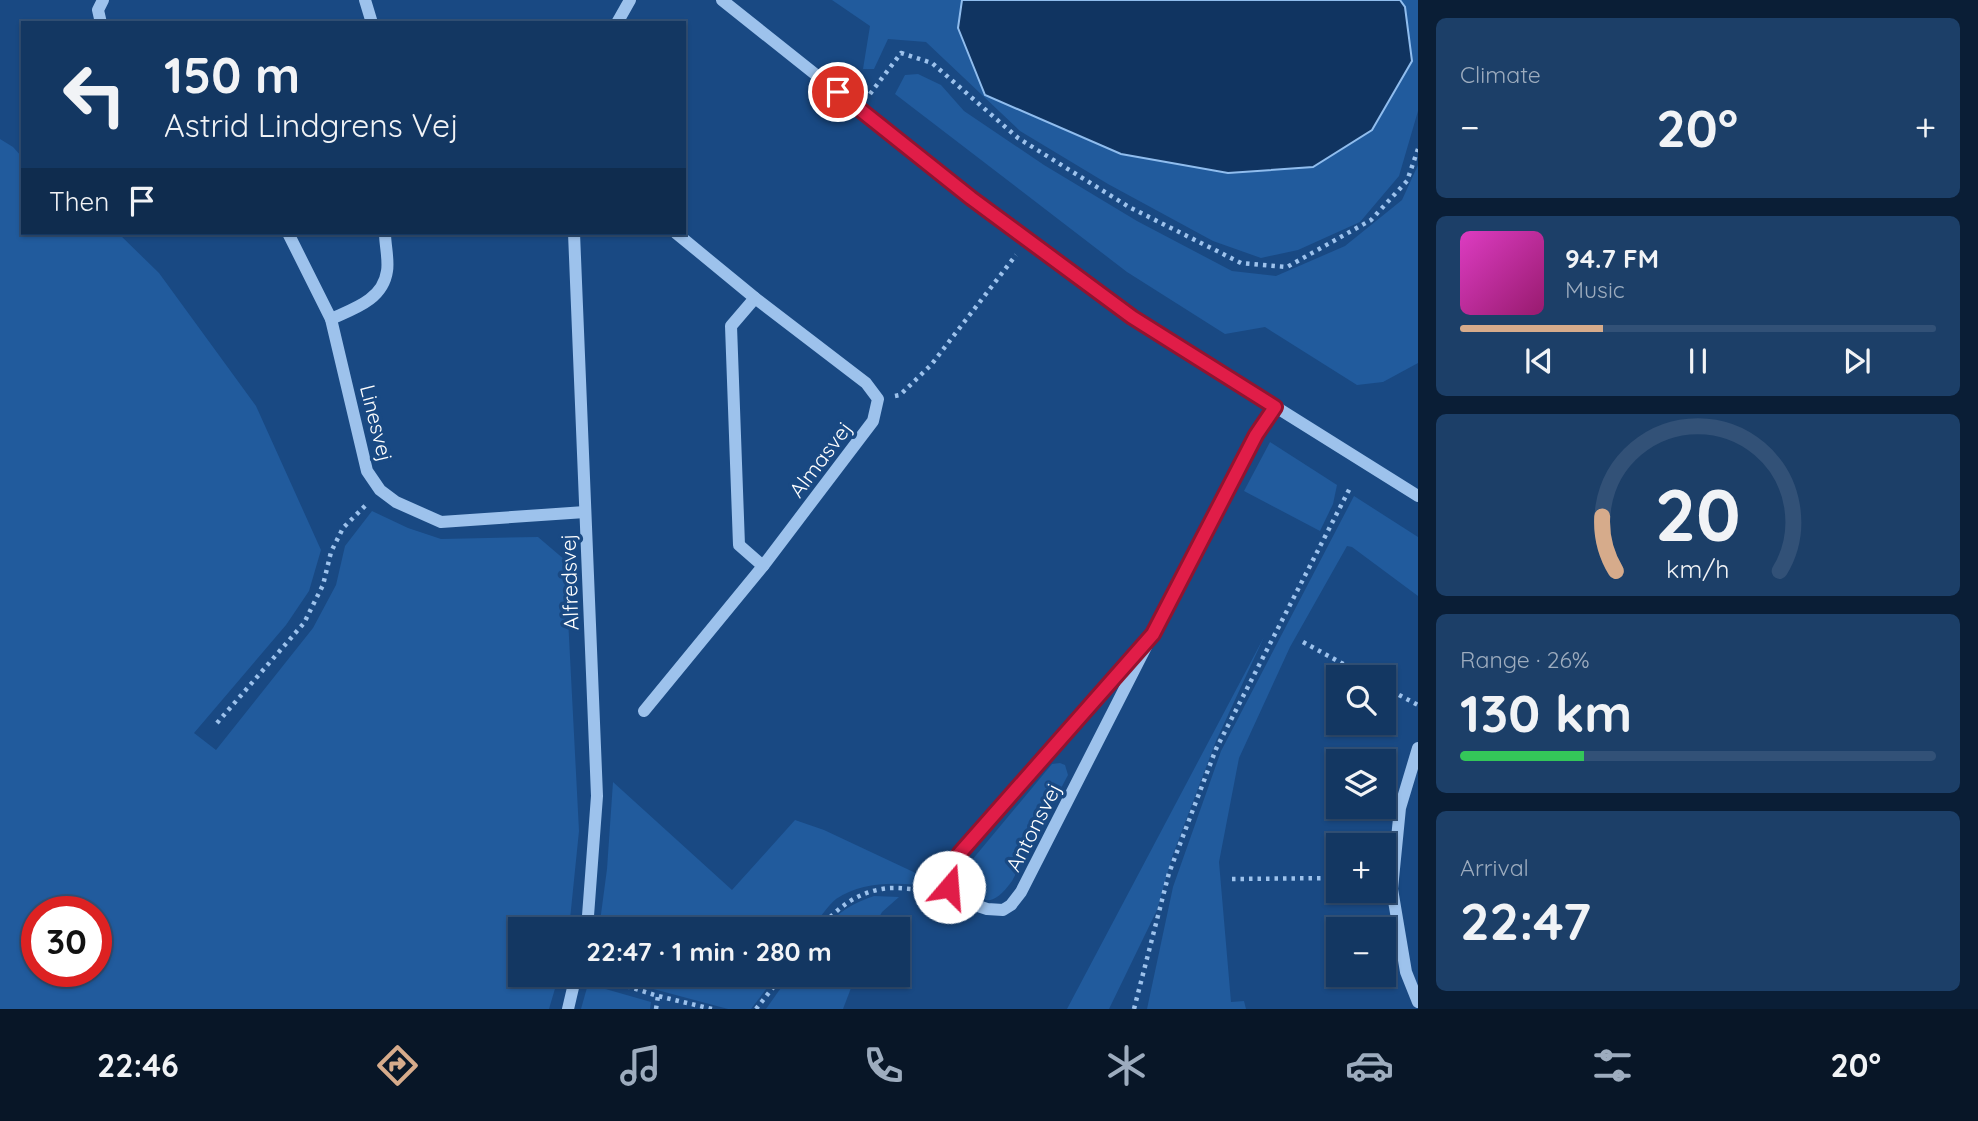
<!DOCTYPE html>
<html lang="en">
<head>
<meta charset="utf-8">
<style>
	body { margin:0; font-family:Quicksand,sans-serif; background:#1c3f68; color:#f1f3f6; height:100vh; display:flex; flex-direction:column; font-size:26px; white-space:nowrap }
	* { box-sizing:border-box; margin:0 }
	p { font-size:23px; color:#9dacbe }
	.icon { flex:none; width:38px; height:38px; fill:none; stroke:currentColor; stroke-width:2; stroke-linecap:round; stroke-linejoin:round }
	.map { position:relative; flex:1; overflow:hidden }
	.drawer { display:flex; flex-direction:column; gap:18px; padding:18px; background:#0a1e36; width:560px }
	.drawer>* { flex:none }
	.top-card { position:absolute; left:21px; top:21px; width:665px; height:214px; border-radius:0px; box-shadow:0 2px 5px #0004,0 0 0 2px #325177; background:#133762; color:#f1f3f6; overflow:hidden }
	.buttons { position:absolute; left:1326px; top:665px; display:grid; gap:14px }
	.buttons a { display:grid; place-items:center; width:70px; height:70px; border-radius:0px; background:#133762; box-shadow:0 2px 5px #0004,0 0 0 2px #325177; font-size:35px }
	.speed { position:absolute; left:21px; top:896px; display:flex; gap:14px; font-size:35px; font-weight:700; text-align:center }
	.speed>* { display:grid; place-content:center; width:91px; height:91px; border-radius:50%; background:#133762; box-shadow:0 2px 5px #0004,0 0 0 2px #325177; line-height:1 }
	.speed .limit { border:10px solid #d22; background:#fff; color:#111 }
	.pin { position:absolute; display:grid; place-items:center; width:60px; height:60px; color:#fff; margin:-30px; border:4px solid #fff; border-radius:50%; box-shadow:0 2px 7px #0007 }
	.me { position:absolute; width:77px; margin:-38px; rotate:18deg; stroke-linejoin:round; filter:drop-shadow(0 0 5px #0008) }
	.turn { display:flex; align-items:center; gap:24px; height:147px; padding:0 28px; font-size:32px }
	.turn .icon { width:91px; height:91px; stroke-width:2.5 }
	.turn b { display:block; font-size:49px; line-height:60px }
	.then { display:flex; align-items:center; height:66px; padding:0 28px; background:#0003; gap:14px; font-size:26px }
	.big { font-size:52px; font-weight:800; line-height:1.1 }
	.drawer .card { flex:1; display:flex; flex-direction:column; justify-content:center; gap:10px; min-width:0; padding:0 24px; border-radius:10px; background:#1c3f68 }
	.drawer .dial { align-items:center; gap:0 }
	.dial svg { height:182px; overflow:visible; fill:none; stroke:#325177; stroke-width:7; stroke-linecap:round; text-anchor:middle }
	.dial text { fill:#f1f3f6; stroke:none }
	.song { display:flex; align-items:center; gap:21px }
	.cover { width:84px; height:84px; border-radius:10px; background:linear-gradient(135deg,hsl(310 70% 55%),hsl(320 70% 35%)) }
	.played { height:7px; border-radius:4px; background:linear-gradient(90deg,#d6ab8b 30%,#325177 30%) }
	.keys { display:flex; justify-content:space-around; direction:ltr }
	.heat { display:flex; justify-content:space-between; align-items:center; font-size:38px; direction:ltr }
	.charge { height:10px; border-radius:5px; background:linear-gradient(90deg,#34c759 26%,#325177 0) }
	.trip { position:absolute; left:508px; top:917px; width:402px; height:70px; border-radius:0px; background:#133762; box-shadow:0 2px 5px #0004,0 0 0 2px #325177; font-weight:800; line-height:70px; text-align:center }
	.tab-bar { display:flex; height:112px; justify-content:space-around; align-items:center; background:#081627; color:#9dacbe }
	.tab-bar .icon { width:49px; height:49px }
	.tab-bar .on { color:#d6ab8b }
	.tab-bar b { font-size:32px; color:#f1f3f6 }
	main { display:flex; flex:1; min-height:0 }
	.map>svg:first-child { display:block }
</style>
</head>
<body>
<main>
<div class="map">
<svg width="1418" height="1009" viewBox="0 0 1418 1009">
	<rect width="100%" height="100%" fill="#194983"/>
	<g fill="#215b9d" fill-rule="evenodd">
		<polygon points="832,0 1418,0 1418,111 1399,176 1360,222 1298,250 1261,258 1213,241 1108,184 1020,131 926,42 888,39 874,69 863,69 870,26"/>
		<polygon points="918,74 941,85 964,111 1044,165 1137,221 1232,271 1276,276 1345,246 1402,200 1418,165 1418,363 1383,382 1357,385 1265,327 1225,334 1127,272 895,94 905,75"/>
		<path d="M0,139L13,147L23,158V233H118L159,273L256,406L321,550L309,591L286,625L194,733L216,750L313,628L336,585L345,546L372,511L408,528L441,539L538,537L565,560L579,831L569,929H520V975H559L549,1009H0ZM37,912H96V971H37Z"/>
		<polygon points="1270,442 1337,485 1333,504 1320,531 1244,491"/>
		<polygon points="1354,496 1418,537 1418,596 1352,547 1347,546 1290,647 1239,758 1219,862 1231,1002 1244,1001 1246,1009 1147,1009 1173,887 1221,751"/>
		<polygon points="1264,637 1216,741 1172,857 1157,910 1109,1009 1067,1009"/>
		<path d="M1060,763L1065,765L1068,775L1012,881C993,907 981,907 964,879L967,866L1052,764Z"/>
		<path d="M613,782L732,890L795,820L824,830L922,876L917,885C889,882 860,883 836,899C827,906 819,920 811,929H599L607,869Z"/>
		<path d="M874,896L899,897L882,912L873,929H824C838,912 853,903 874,896Z"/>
		<polygon points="601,975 777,975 751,1009 728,1009"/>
		<polygon points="790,975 856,975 843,1009 766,1009"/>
		<polygon points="588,984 651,1002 650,1009 581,1009"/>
	</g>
	<polygon fill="#103461" stroke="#90bdee" stroke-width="2" points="962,0 1400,0 1405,7 1412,61 1372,130 1313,167 1228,173 1121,154 985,95 958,28"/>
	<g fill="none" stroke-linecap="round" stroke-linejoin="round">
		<g stroke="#9dc2ec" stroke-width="4.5" stroke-dasharray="3.5 5" stroke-linecap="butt">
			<polyline points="870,94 901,53 932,63 1018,138 1129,207 1241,263 1287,267 1371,220 1407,181 1418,149"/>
			<polyline points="895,396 900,395 931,365 1016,255"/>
			<polyline points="1303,642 1367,677"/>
			<polyline points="1384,687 1418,705"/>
			<polyline points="217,723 304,623 323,585 331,552 343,528 368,503"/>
			<polyline points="1232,879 1339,878"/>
			<path d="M818,929C838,909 853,894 882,889C898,886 916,891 932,889"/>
			<polyline points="594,976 658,996 712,1009"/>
			<polyline points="656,1009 658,996"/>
			<polyline points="756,1009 783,975"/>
			<polyline points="1134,1009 1169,873 1216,749 1351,486"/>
		</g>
		<g stroke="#9dc2ec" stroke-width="12">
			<polyline points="365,0 372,23"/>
			<polyline points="722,0 953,184 1132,317 1418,496"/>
			<polyline points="101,23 98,10 103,0"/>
			<polyline points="617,23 630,0"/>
			<polyline points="288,233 331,319 367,471 380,490 396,502 441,522 585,512"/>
			<polyline points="574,233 597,796 587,929"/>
			<polyline points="755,298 731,326 739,545 763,566"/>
			<path d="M331,319C353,309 383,300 387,271C389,260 385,245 385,233"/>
			<polyline points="1153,633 1021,892 1011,905 1003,910 987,909 960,900 949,886 950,870 960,853 1153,633 1256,435 1275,407"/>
			<polyline points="644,711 763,566 873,421 878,399 866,383 755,298 676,233"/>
			<polyline points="1418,748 1400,808 1392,889 1406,972 1418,1002"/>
			<polyline points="568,1009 576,975"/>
		</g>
	</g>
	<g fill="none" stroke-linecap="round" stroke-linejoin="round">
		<defs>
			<polyline id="route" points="838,92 971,198 1132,317 1275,407 1256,435 1153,634 960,853 950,870 949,887"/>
		</defs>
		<use href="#route" stroke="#92132f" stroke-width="18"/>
		<use href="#route" stroke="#e11d48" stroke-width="12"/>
	</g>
	<g text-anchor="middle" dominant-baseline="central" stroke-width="7" stroke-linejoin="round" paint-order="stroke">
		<g font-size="21" fill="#fff" stroke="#194983">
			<text transform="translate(377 423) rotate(76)">Linesvej</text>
			<text transform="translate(820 459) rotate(-53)">Almasvej</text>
			<text transform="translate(569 582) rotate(-92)">Alfredsvej</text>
			<text transform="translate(1033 827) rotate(-63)">Antonsvej</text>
		</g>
	</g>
</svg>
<div class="buttons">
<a><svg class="icon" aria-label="search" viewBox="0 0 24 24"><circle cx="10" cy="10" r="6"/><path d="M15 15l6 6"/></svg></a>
<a><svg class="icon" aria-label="layers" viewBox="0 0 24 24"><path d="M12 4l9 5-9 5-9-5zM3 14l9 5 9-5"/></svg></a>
<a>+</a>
<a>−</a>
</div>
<div class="speed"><div class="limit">30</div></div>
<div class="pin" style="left:838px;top:92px;background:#d93025"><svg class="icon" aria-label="arrive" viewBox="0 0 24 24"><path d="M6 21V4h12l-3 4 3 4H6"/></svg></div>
<svg class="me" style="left:949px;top:887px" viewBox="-20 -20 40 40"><circle r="19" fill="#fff"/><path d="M0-13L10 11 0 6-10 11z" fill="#e11d48"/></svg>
<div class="trip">22:47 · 1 min · 280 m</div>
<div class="top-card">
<div class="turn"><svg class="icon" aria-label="left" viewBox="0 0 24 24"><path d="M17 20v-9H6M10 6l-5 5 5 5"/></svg><div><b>150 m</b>Astrid Lindgrens Vej</div></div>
<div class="then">Then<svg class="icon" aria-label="arrive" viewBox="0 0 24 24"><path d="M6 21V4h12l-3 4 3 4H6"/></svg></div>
</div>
</div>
<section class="drawer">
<div class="card"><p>Climate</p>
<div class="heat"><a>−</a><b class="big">20°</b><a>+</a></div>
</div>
<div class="card">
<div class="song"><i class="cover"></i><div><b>94.7 FM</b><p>Music</p></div></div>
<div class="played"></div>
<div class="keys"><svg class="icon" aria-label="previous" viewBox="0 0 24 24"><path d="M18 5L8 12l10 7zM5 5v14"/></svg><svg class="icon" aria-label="pause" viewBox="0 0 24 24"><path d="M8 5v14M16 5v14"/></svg><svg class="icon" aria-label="next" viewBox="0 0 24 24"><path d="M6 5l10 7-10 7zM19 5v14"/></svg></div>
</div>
<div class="card dial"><svg viewBox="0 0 100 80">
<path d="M14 69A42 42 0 1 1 86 69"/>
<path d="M14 69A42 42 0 0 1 8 45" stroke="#d6ab8b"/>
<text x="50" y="56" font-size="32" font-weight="700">20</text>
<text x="50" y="72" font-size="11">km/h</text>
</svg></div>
<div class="card"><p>Range · 26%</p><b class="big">130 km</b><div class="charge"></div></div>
<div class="card"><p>Arrival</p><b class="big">22:47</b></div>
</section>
</main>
<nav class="tab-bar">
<b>22:46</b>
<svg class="icon on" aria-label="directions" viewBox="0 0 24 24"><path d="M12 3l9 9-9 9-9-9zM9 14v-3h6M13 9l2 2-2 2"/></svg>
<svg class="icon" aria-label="music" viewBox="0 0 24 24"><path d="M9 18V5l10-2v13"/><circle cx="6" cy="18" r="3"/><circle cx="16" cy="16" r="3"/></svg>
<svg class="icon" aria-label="phone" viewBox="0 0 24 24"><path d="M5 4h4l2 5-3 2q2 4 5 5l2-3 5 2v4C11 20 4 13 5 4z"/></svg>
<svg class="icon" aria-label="climate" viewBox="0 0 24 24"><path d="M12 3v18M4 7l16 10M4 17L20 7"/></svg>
<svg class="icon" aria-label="car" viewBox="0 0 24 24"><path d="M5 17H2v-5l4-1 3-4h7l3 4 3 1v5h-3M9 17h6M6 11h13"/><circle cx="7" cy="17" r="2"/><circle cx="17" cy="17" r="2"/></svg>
<svg class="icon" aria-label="filters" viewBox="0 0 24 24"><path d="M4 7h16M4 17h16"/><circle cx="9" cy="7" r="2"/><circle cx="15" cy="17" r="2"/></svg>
<b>20°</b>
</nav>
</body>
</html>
